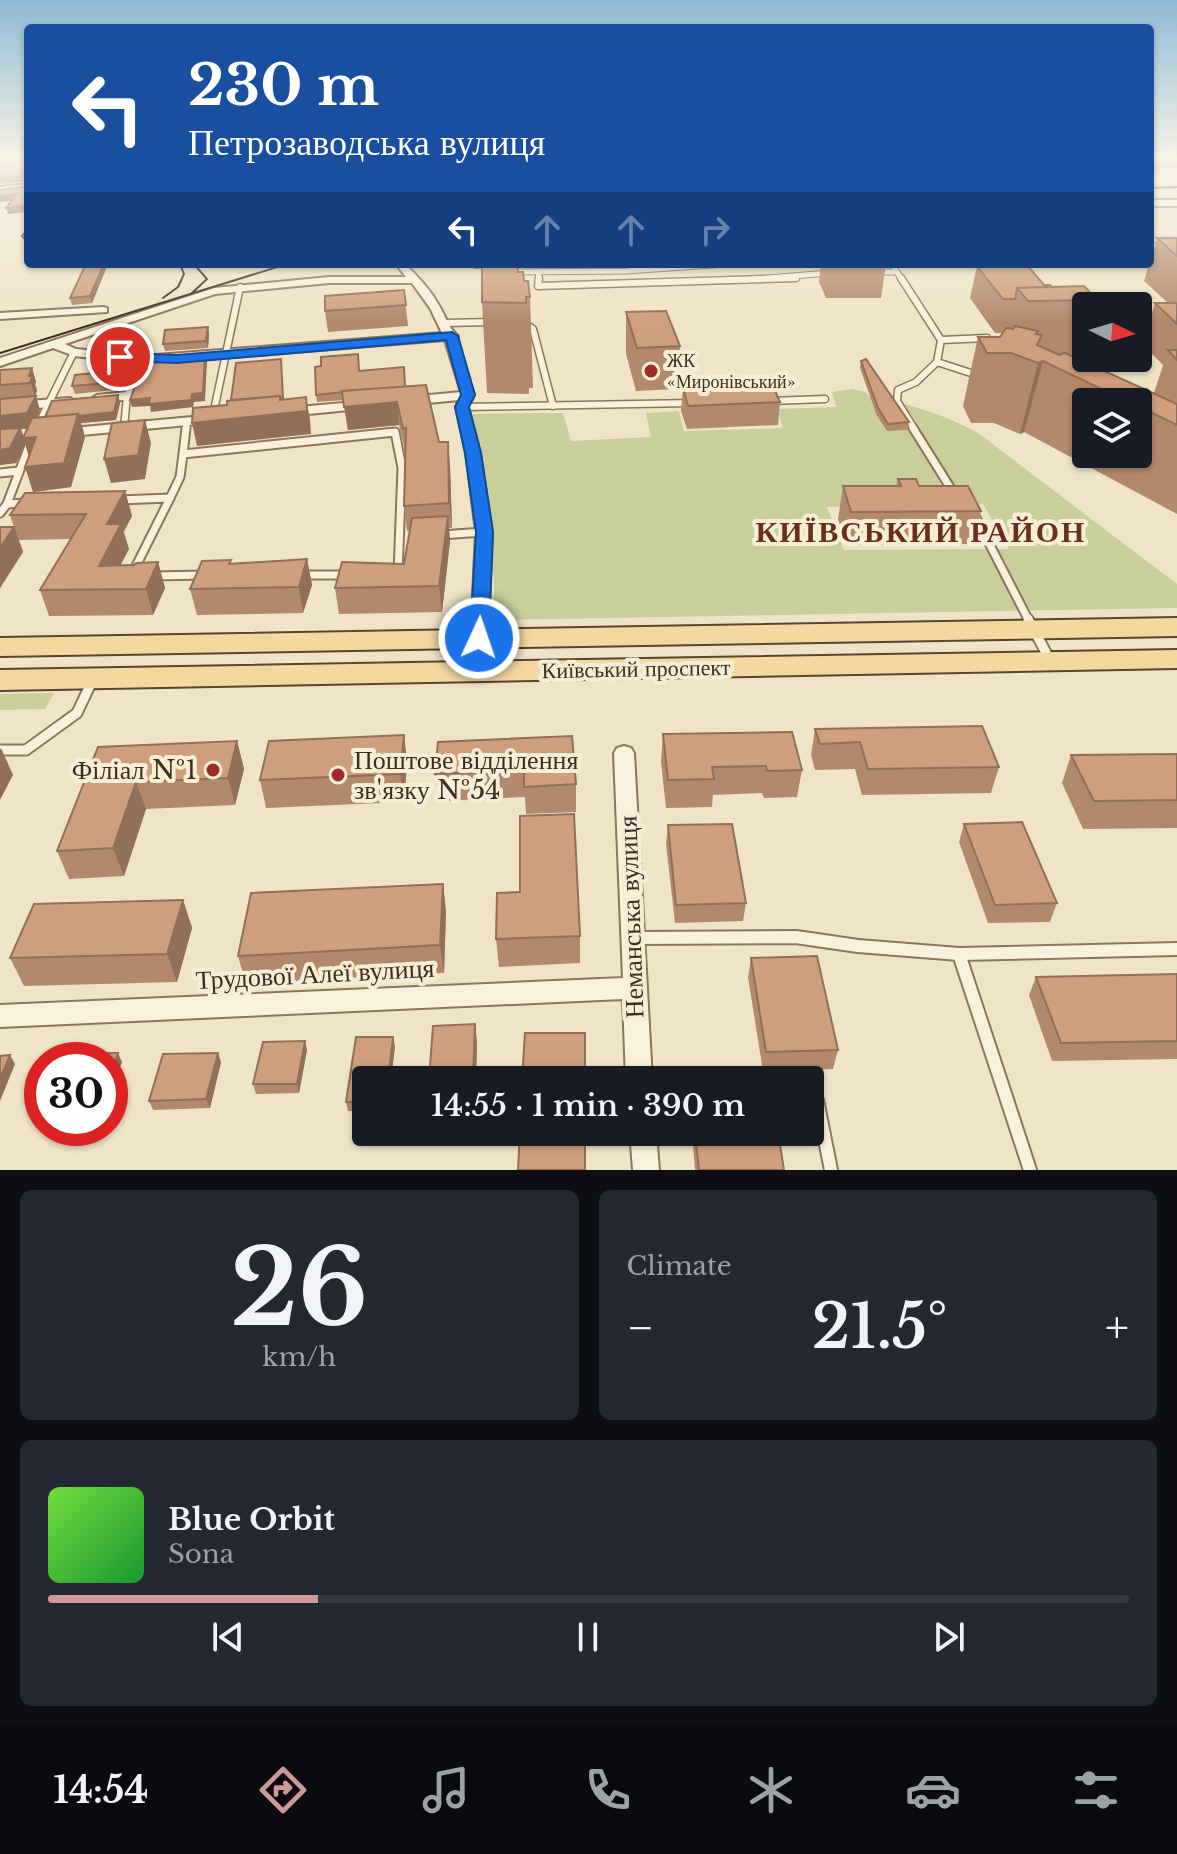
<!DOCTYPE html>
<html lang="en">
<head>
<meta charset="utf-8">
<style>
	body { margin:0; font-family:"Libre Baskerville",serif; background:#242831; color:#f1f3f6; height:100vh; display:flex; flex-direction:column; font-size:30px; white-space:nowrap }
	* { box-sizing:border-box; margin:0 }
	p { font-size:26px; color:#9ea1a6 }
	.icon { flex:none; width:44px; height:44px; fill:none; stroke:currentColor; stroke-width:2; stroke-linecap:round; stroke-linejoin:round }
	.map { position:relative; height:1170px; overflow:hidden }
	.sheet { display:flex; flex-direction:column; gap:20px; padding:20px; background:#0d0f14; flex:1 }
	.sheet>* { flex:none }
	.guide { position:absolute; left:24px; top:24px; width:1130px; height:244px; border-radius:8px; box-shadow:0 2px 6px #0004; background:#1a4fa0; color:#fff; overflow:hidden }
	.needle { width:52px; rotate:95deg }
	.tools { position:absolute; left:1072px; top:292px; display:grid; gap:16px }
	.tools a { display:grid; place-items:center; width:80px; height:80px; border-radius:8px; background:#171b24; box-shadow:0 2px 6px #0004; font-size:40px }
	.speed { position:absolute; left:24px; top:1042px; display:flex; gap:16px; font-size:40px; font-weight:700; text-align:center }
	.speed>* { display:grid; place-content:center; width:104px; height:104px; border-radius:50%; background:#171b24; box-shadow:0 2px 6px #0004; line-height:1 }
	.speed .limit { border:12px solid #d22; background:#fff; color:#111 }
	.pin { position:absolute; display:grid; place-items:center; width:68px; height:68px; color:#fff; margin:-34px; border:4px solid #fff; border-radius:50%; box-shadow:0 2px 8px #0007 }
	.me { position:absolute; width:88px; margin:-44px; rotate:3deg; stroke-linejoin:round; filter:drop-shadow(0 0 6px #0008) }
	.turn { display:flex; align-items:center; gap:28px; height:168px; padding:0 32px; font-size:36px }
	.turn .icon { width:104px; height:104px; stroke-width:2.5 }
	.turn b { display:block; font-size:56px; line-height:68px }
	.lanes { display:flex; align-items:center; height:76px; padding:0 32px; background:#0003; justify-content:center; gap:40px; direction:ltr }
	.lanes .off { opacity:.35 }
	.big { font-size:60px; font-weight:600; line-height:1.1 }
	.sheet .card { flex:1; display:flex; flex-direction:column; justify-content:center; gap:12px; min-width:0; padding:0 28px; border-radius:12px; background:#242831 }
	.sheet .dial { align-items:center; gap:0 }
	.dial b { font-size:104px; line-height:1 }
	.song { display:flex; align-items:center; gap:24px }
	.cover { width:96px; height:96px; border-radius:12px; background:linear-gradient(135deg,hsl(100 70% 55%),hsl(130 70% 35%)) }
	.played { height:8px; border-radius:4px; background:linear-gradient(90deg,#cc999b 25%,#363941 25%) }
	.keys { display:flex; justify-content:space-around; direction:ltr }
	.heat { display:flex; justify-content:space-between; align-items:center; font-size:44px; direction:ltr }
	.sheet .tiles { flex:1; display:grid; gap:20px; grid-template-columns:1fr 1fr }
	.card:last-child { grid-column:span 2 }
	.trip { position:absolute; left:352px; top:1066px; width:472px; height:80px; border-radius:8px; background:#171b24; box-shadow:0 2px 6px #0004; font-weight:600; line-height:80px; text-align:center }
	.menu { display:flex; height:128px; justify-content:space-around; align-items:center; background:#090b0e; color:#9ea1a6 }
	.menu .icon { width:56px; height:56px }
	.menu .selected { color:#cc999b }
	.menu b { font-size:36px; color:#f1f3f6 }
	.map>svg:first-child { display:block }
</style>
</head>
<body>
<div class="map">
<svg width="1177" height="1170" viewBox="0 0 1177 1170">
	<rect width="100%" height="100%" fill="#f0e4c8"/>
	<g fill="#c9cf9b" fill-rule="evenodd">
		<path d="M852,389L866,392L869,397C909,403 943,414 978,433L1177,584V608L494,620V578L470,414L563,413L571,441L651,437L646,413L679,411L684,431L783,428L777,409L836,407L832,392ZM983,504L1009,549L844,550L827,507Z"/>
		<polygon points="54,693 45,709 0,710 0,694"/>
	</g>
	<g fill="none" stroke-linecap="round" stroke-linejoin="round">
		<defs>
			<g id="service-far4">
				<polyline points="1150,246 1177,246"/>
				<polyline points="514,264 512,272 626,271 726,264"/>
				<polyline points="892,264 902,280"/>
				<polyline points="875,272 897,272"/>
				<polyline points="538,280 539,272"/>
				<polyline points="745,280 829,273"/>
			</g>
			<g id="service-far3">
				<polyline points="539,278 538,286 796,278"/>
				<polyline points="901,278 941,340"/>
				<polyline points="521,321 533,329 553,406"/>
				<polyline points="444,323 491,322"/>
				<polyline points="980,376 937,362 941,340 987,338"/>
				<polyline points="770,401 825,399"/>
				<polyline points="462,407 693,403"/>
				<polyline points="213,415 240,287"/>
				<polyline points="37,427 74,352"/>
				<polyline points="124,427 127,396 143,360"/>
				<polyline points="186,430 187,421"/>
				<polyline points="915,430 897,401 898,390 916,382 937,362"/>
			</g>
			<g id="service-far2">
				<polyline points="913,428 953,492"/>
				<polyline points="183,454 186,428"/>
				<polyline points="0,473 19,471"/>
				<polyline points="170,498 180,477 183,454 395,432 402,468 398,574"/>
				<polyline points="119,500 170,498 134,570"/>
				<polyline points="7,504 26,503"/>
				<polyline points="0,513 7,504 30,443"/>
				<polyline points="975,516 1029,621"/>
				<polyline points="441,535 483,532"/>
				<polyline points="302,575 349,575"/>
				<polyline points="154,576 205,575"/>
			</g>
			<g id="service-far1">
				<polyline points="1028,619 1050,660"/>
				<polyline points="0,750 26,750 77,713 93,679"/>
			</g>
			<g id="service">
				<polyline points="635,938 796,937 858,946 959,954 1177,949"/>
				<polyline points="959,954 1030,1170"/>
				<polyline points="817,1100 831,1170"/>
			</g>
			<g id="minor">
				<rect x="1150" y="200" width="27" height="6"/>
				<path d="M396,264H405C419,278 431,290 441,309C446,318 450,330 458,336L455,339L474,395L468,407L480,453L492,532L487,638L479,643L471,638L476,532L466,453L456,407L459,400L408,405L402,401L408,397L461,392L445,340L143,364L74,356L53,348L0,366V358L214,288L329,277H406ZM329,283H412L430,308L442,333L143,356L76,349L65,344L215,294Z"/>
				<polygon points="103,307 107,308 107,312 0,319 0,313"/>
				<polygon points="127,392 131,393 131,399 97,403 91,399 97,395"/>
				<polygon points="70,398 76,402 74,405 0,411 0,403"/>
				<polygon points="365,401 369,402 369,408 288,416 282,412 288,408"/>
				<polygon points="214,415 220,419 219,422 61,437 54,433 61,429"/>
				<polygon points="624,746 631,748 634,753 652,1080 626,1080 623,999 0,1027 0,1005 623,978 614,753 617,748"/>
				<polygon points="630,1132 656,1132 659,1170 633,1170"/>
			</g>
			<polygon id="tertiary" points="28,184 28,190 0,193 0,187"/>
			<g id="primary">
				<polygon points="1177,618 1177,636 0,656 0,638"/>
				<polygon points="1177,650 1177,668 0,690 0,670"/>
			</g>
		</defs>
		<use href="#service-far4" stroke="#8d765c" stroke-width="7"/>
		<use href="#service-far3" stroke="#8d765c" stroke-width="9"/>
		<use href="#service-far2" stroke="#8d765c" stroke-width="11"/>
		<use href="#service-far1" stroke="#8d765c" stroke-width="13"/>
		<use href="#service" stroke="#8d765c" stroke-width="16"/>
		<use href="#minor" stroke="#8d765c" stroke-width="4"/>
		<use href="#tertiary" stroke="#8d765c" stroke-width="4"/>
		<use href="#primary" stroke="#5b4430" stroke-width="4"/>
		<use href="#service-far4" stroke="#faf1dc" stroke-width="5"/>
		<use href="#service-far3" stroke="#faf1dc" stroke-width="6"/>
		<use href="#service-far2" stroke="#faf1dc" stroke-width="7"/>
		<use href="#service-far1" stroke="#faf1dc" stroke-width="9"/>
		<use href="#service" stroke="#faf1dc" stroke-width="12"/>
		<use href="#minor" fill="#faf1dc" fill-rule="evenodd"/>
		<use href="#tertiary" fill="#faf1dc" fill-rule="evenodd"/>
		<use href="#primary" fill="#f3d9a0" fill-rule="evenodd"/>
		<g stroke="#3d2e20" stroke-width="2">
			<polyline points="1150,188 1177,187"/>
			<polyline points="28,229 22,236 28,244"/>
			<polyline points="192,293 207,279 194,264"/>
			<polyline points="163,298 178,287 184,274 180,264"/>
			<polyline points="0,353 287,264"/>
		</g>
	</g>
	<g fill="#b2896c" fill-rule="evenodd">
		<path d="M1157,238H1177V514L1024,432L1020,434L994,423H971L963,406L978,337H1000L1003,333H995L970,298L977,266L1097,300L1095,306H1086V339L1081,358H1077L1154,393L1163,365L1142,344L1155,303H1168L1144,281L1149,264H1150ZM1086,402H1138V454H1086Z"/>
		<polygon points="86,264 108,264 92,303 72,305 70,298"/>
		<polygon points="473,264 517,264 518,272 524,281 530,297 533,388 529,388 529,394 487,393 482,302 482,269 473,269"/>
		<polygon points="821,264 886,264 881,298 826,298 819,282"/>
		<polygon points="404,290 408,326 328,332 325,311"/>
		<polygon points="626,312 680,346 677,389 636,391 626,354"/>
		<polygon points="209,334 208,348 165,351 163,344"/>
		<polygon points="861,361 909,422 908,430 887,431 877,416 860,368"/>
		<polygon points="130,364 131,371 123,389 75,394 72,386 103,372"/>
		<path d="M32,368L36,382L35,384L37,390L35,396L40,410L37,418L45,417L118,395L120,403L116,420L81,423L85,437L71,487L33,492L29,457L25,444L16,463L0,465V370ZM21,429H27L23,437Z"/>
		<polygon points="359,370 405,387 439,442 450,466 452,528 449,528 450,541 442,612 339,614 335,588 404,564 410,531 407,531 404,506 405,451 399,425 348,430 344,400 317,402 316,395"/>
		<polygon points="683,388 780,402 778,425 687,429 681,411"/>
		<polygon points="898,479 919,486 981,511 973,544 846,545 838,519 843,486 896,486"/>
		<polygon points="125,491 132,516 124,532 129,549 120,565 158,562 165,588 153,615 49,616 40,590 70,539 19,540 23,552 0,588 0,527 14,527 10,515"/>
		<polygon points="307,559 312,585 303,613 197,615 190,589 232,563"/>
		<polygon points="815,729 999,767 991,793 862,795 855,769 815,770 811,755"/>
		<polygon points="663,734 802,770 797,797 764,798 762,793 713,795 712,807 666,808 661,762"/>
		<polygon points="404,735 407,763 404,802 266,808 260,780"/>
		<polygon points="237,741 244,769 235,805 146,809 124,876 69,879 57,851 98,747"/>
		<polygon points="438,742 576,784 576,812 526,814 525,797 439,801 435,774"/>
		<polygon points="1177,754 1177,828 1083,829 1062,783 1071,755"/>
		<polygon points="964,824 1057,903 1050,922 988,923 959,842"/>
		<polygon points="668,825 746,903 743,921 675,923 666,844"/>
		<polygon points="443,884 446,912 444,973 246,984 238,956"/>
		<polygon points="183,900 192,928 177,982 24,986 10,958"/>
		<polygon points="580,936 580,963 499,967 496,939"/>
		<polygon points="751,958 838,1050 833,1069 763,1071 748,977"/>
		<polygon points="1177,974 1177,1059 1052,1061 1029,995 1036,977"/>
		<polygon points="305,1041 307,1050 299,1093 256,1094 253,1084"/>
		<polygon points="477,1042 476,1080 429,1080"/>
		<polygon points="395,1046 391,1080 366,1080 366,1111 348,1111 346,1102"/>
		<polygon points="221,1062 210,1108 153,1110 149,1101"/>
		<polygon points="692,1132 778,1132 784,1170 695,1170"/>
	</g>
	<g fill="#916f58">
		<polygon points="1150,160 1177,160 1177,168 1150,170"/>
		<polygon points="26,175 28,181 0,184 0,178"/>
		<polygon points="17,194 19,200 0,202 0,196"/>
		<polygon points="28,205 28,212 8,214 6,208"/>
		<polygon points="104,264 108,264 92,303 90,296"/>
		<polygon points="208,327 209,334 208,348 206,341"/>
		<polygon points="205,355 207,362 205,401 194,402 193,407 151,412 150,406 132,407 130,400 192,394"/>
		<polygon points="1043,361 1024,432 1020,434 1038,363"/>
		<polygon points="130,364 131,371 123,389 121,382"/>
		<polygon points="32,368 36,382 35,384 37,390 35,397 29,376"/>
		<polygon points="118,395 120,403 116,420 81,423 85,437 71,487 33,492 25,467 78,414"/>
		<polygon points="36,396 40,410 32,428 21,429 24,438 36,437 31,462 25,444 16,463 0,465 0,416"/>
		<polygon points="306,397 310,420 311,434 197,446 192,423 283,413"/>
		<polygon points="397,402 399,425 348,430 344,407"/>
		<polygon points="145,420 151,443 145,479 111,483 104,459"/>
		<polygon points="448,442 450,466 452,528 449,503"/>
		<polygon points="125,491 132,516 123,532 129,549 108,589 99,566 107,524"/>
		<polygon points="448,516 450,541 442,612 439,586"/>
		<polygon points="14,527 23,552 0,588 0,548"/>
		<polygon points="307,559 312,585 303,613 299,587"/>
		<polygon points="158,562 165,588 153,615 146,589"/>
		<polygon points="404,735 407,763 404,802 400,774"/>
		<polygon points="237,741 244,769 235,805 228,778"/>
		<polygon points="1,748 13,775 0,800 0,750"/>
		<polygon points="136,782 146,809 124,876 113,848"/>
		<polygon points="443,884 446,912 444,973 440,945"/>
		<polygon points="183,900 192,928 177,982 167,954"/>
		<polygon points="475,1024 477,1042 476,1080 473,1080"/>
		<polygon points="393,1037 395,1046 391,1080 388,1080"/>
		<polygon points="305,1041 307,1050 299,1093 297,1084"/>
		<polygon points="118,1053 122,1062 110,1096 110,1075"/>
		<polygon points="218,1053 221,1062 210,1108 206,1099"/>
		<polygon points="10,1055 15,1064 0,1101 0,1079"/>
	</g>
	<g fill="#cf9f7d" stroke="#916f58" stroke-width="2">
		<polygon points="0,160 28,160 28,177 26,175 0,178"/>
		<polygon points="28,186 28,205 6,208 17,194 0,196 0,190"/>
		<polygon points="1157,238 1177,238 1177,256"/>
		<polygon points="86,264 104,264 90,296 70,298"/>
		<polygon points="482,264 517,264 518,272 523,272 524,281 528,281 530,297 526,297 526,303 482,302"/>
		<polygon points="1027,265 1044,285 1050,285 1052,287 1017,288 1015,299 1003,299 977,266"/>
		<polygon points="1084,286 1097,300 1028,301 1017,288"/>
		<polygon points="404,290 406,305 325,311 325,296"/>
		<polygon points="1155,303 1176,303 1177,304 1177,324"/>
		<polygon points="666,311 680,346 637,348 626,312"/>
		<polygon points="1015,326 1038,331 1036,334 1042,335 1037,345 1059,355 1065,353 1177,404 1177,425 1138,406 1138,402 1129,402 1043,361 1038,363 1011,353 987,353 978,337 1000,337 1006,328 1013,329"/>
		<polygon points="208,327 206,341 163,344 165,330"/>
		<polygon points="1168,350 1177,350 1177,360"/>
		<polygon points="358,354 359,371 404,367 405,387 342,391 343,392 316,395 315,367 321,366 321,357"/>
		<polygon points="205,355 203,393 192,394 191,400 149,404 150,398 130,400 145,359"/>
		<polygon points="281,359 283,398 280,398 280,396 231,400 236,363"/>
		<polygon points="866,359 909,422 888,424 878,408 861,361"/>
		<polygon points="130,364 121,382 72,386 75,375 103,372 104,366"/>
		<polygon points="32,368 29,376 32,376 30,383 0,385 0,370"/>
		<polygon points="772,384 780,402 688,406 683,388"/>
		<polygon points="426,385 439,442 448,442 449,503 404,506 406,428 403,429 397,402 344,407 342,391"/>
		<polygon points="118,395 114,412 77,416 78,414 45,417 52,401"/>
		<polygon points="36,396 27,413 0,416 0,399"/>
		<polygon points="280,396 280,400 306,397 307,411 192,423 193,408 227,405 227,401"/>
		<polygon points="78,414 64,463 25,467 36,437 23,438 32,418"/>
		<polygon points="145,420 138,455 104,459 112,423"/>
		<polygon points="20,428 10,448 0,450 0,429"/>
		<polygon points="898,479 916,479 919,486 968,486 981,511 851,512 843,486 901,486"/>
		<polygon points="125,491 107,524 121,524 99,566 134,565 136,563 158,562 146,589 40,590 86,514 10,515 25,493"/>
		<polygon points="448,516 439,586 335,588 342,562 404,564 412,518"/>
		<polygon points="0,527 14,527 0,548"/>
		<polygon points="307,559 299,587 190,589 202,561 231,560 229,564"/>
		<polygon points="982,726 999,767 868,769 860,742 820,744 815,729"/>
		<polygon points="792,732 802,770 767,771 766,766 712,767 714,779 668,780 663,734"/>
		<polygon points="404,735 400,774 260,780 269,741"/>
		<polygon points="572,736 576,784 524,787 524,770 435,774 438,742"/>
		<polygon points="237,741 228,778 136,782 113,848 57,851 98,747"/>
		<polygon points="1177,754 1177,800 1094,801 1071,755"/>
		<polygon points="574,814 580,936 496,939 497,893 520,892 520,816"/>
		<polygon points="1022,822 1057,903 995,905 964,824"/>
		<polygon points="732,824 746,903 676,905 668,825"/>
		<polygon points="443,884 440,945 238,956 251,893"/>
		<polygon points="183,900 167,954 10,958 34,904"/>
		<polygon points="817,956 838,1050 766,1052 751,958"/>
		<polygon points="1177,974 1177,1041 1061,1043 1036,977"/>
		<polygon points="475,1024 473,1077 429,1080 433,1026"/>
		<polygon points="525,1033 585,1033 585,1080 522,1080"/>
		<polygon points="356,1037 393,1037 388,1080 366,1080 366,1102 346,1102"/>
		<polygon points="305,1041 297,1084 253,1084 263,1042"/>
		<polygon points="74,1053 118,1053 110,1075 110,1060 71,1060"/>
		<polygon points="218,1053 206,1099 149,1101 163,1054"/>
		<polygon points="10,1055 0,1079 0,1056"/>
		<polygon points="520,1132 585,1132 585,1170 518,1170"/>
		<polygon points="695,1132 778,1132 784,1170 699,1170"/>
	</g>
	<linearGradient id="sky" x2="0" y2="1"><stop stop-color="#8fbad6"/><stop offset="0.49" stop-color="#f8f3e6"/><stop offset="1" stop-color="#f8f3e6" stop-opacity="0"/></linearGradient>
	<rect width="1177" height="324" fill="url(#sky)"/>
	<polygon fill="#1a73e8" stroke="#114b97" stroke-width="2" points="452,332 458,336 475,395 469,407 481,453 493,532 489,638 479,645 470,638 476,532 465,453 455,407 461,395 446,340 177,363 120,361 114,357 120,353 177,355"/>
	<g fill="#9e2a2b" stroke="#f7eed8" stroke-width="3">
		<circle cx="651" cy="371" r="8"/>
		<circle cx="213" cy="770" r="8"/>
		<circle cx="338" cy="775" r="8"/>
	</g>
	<g text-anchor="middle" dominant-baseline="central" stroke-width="8" stroke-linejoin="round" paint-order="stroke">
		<g font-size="18" fill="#3d2e20" stroke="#f7eed8" text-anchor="start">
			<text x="667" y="361">ЖК<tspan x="667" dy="21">«Миронівський»</tspan></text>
		</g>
		<g font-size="22" fill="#3d2e20" stroke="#f7eed8">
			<text transform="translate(636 669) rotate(-1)">Київський проспект</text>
		</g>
		<g font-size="26" fill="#3d2e20" stroke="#f7eed8" text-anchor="start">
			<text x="354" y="760">Поштове відділення<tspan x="354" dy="30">зв'язку №54</tspan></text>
			<text x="197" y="770" text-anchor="end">Філіал №1</text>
		</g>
		<g font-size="26" fill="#3d2e20" stroke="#f7eed8">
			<text transform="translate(631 917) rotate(-92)">Неманська вулиця</text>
			<text transform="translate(315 974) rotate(-3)">Трудової Алеї вулиця</text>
		</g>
		<g font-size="30" font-weight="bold" letter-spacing="2" fill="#6b2e1e" stroke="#f7eed8">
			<text x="921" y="531">КИЇВСЬКИЙ РАЙОН</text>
		</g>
	</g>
</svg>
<div class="tools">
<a><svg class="needle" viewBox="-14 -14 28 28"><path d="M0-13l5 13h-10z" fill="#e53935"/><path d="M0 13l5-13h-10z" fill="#9ea1a6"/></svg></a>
<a><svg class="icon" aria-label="layers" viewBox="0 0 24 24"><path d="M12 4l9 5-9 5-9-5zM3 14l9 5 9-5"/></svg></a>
</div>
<div class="speed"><div class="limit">30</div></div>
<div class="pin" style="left:120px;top:357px;background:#d93025"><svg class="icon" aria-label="arrive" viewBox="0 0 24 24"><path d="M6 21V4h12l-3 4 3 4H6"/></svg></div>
<svg class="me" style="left:479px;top:638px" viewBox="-20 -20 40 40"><circle r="17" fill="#1a73e8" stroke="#fff" stroke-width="3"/><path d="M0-11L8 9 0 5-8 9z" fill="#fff"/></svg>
<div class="trip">14:55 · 1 min · 390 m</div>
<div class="guide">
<div class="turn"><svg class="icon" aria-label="left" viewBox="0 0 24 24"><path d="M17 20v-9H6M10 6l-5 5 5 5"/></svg><div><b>230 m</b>Петрозаводська вулиця</div></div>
<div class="lanes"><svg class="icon" aria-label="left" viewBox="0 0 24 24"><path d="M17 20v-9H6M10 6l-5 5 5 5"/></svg><svg class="icon off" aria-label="ahead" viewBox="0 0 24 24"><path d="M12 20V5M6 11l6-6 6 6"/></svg><svg class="icon off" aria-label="ahead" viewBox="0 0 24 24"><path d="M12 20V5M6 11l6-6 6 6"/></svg><svg class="icon off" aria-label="right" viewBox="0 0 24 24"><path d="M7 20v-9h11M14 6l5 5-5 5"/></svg></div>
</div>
</div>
<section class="sheet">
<div class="tiles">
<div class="card dial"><b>26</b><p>km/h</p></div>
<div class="card"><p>Climate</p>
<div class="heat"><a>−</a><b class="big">21.5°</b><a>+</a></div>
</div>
<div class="card">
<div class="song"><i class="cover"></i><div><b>Blue Orbit</b><p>Sona</p></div></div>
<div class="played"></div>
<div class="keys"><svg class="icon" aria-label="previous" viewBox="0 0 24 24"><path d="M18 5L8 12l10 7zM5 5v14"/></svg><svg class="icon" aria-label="pause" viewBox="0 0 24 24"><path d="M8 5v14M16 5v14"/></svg><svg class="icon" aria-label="next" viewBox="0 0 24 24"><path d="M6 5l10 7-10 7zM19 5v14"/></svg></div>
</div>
</div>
</section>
<nav class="menu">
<b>14:54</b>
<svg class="icon selected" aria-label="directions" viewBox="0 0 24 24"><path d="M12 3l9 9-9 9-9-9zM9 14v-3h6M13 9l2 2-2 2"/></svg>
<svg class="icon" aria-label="music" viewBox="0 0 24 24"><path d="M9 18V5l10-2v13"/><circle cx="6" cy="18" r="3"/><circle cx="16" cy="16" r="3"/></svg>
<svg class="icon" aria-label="phone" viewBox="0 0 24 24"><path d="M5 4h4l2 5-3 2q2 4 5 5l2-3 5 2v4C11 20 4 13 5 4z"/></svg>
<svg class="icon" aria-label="climate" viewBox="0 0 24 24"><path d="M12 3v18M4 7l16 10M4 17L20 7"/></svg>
<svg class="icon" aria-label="car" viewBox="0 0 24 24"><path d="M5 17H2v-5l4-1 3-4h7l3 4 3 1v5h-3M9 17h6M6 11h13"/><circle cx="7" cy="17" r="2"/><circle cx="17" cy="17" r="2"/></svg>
<svg class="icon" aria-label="filters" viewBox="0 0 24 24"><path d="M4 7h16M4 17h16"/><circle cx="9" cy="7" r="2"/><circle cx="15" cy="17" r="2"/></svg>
</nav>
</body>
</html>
